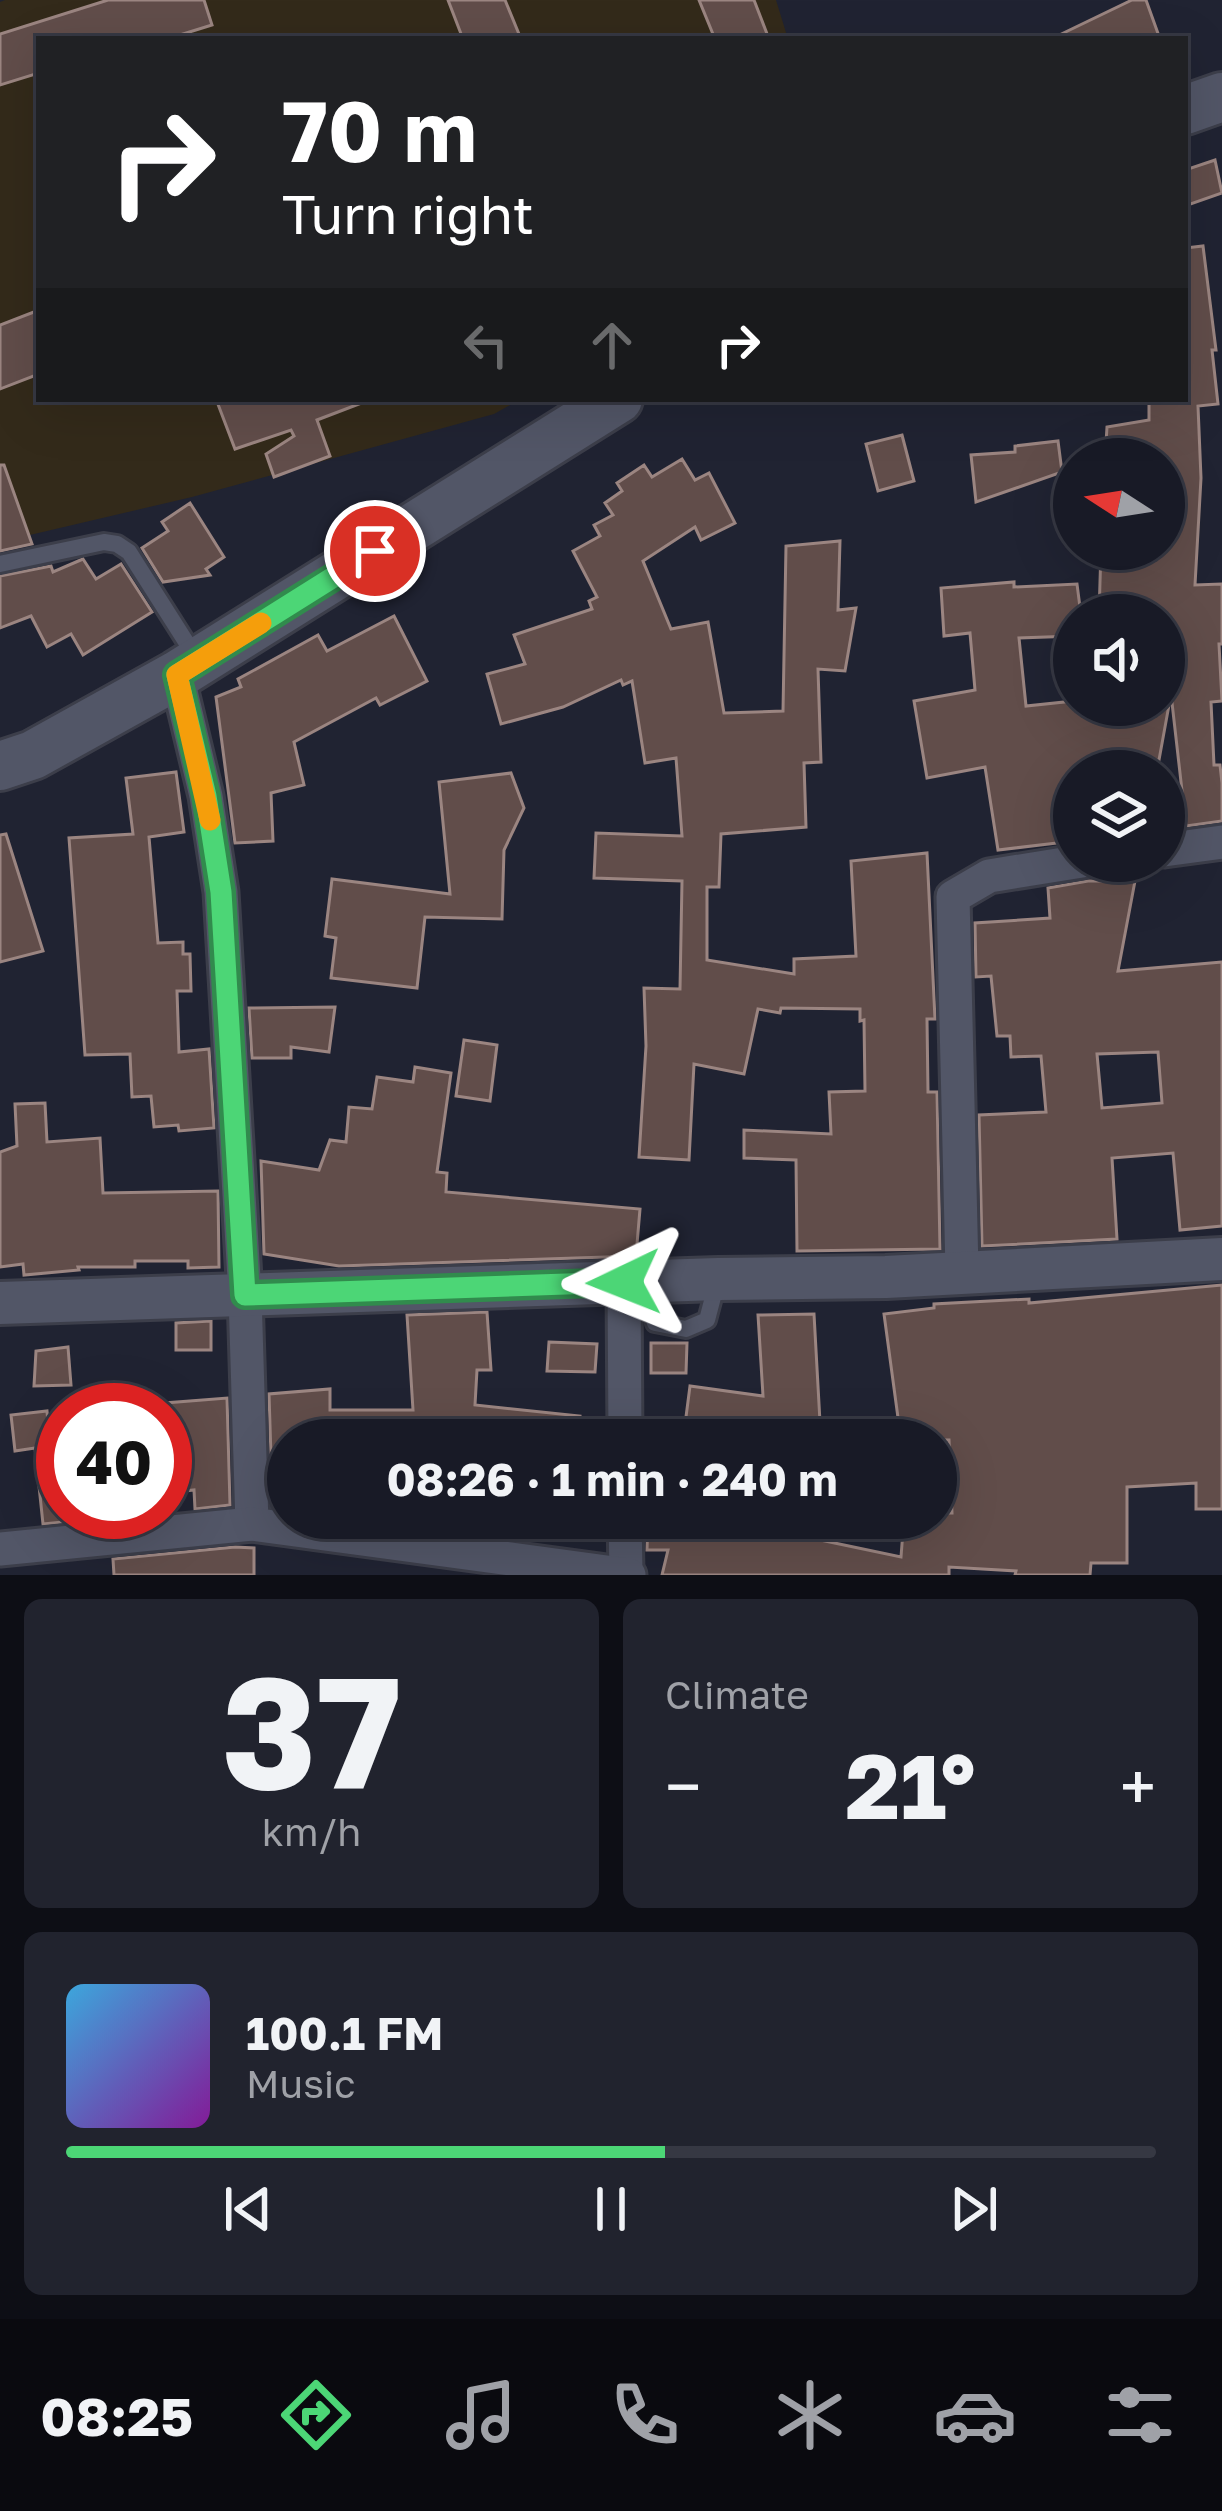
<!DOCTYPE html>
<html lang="en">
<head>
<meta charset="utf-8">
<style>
	body { margin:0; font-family:"Golos Text",sans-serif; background:#21232e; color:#f1f3f6; height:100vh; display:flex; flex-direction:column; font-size:45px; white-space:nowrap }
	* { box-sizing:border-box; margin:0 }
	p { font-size:39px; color:#9fa1a7 }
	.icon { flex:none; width:66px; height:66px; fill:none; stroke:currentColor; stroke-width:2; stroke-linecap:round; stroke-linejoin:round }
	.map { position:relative; height:1575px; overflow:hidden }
	.drawer { display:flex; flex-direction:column; gap:24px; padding:24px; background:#0d0e15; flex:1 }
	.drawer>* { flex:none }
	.top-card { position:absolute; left:36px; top:36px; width:1152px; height:366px; border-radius:0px; box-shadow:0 12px 48px #0002,0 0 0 3px #363843; background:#202124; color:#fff; overflow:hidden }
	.needle { width:78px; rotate:282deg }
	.tools { position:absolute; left:1053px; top:438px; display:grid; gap:24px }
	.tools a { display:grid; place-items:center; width:132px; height:132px; border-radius:50%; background:#181a26; box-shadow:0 12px 48px #0002,0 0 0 3px #363843; font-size:60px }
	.speed { position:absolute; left:36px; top:1383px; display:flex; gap:24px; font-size:60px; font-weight:700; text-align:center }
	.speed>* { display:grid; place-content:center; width:156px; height:156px; border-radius:50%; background:#181a26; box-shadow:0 12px 48px #0002,0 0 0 3px #363843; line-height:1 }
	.speed .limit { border:18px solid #d22; background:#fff; color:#111 }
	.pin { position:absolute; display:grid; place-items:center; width:102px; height:102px; color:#fff; margin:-51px; border:6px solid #fff; border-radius:50%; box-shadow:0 3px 12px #0007 }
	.me { position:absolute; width:132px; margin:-66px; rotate:268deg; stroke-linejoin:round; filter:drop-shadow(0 0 9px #0008) }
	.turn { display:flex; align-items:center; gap:42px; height:252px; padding:0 48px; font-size:54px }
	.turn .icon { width:156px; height:156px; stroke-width:2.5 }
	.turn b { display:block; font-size:84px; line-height:102px }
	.lanes { display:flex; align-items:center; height:114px; padding:0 48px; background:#0003; justify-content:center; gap:60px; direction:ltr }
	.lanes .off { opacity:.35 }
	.big { font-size:90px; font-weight:700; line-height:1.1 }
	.drawer .widget { flex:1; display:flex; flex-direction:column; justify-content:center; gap:18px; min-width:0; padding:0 42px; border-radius:18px; background:#21232e }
	.drawer .dial { align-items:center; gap:0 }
	.dial b { font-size:156px; line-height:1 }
	.song { display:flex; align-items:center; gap:36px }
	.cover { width:144px; height:144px; border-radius:18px; background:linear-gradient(135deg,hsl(200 70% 55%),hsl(290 70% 35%)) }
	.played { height:12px; border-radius:6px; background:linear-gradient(90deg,#4cd676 55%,#363843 55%) }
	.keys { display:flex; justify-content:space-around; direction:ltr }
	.heat { display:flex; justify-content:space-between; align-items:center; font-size:66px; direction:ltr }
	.drawer .tiles { flex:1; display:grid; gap:24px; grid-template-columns:1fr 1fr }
	.widget:last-child { grid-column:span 2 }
	.trip { position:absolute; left:267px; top:1419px; width:690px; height:120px; border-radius:60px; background:#181a26; box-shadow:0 12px 48px #0002,0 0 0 3px #363843; font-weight:700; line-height:120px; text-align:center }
	.tabs { display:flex; height:192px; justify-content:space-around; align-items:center; background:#0a0a0f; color:#9fa1a7 }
	.tabs .icon { width:84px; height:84px }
	.tabs .selected { color:#4cd676 }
	.tabs b { font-size:54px; color:#f1f3f6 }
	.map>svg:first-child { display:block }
</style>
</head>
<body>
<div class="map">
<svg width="1222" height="1575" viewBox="0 0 1222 1575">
	<rect width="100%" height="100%" fill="#202332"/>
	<polygon fill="#332a1a" points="5,0 776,0 788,39 39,39 39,399 521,399 494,414 192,497 0,542 0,2"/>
	<g fill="#614d4a" stroke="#9b8581" stroke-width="3" fill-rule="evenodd">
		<polygon points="108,0 204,0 212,25 167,39 39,39 39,73 0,85 0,34"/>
		<polygon points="448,0 505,0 521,39 463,39"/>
		<polygon points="699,0 754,0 769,39 715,39"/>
		<polygon points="1132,0 1146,0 1160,39 1051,39"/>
		<polygon points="1215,160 1222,193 1185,206 1185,170"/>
		<polygon points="1203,246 1216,350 1212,350 1218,404 1198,406 1201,478 1195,585 1222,584 1222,644 1219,644 1222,701 1211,702 1214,765 1220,765 1222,783 1222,821 1186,826 1170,685 1164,685 1164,615 1099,615 1101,549 1164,549 1164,459 1105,459 1107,427 1149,420 1149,399 1185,399 1185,248"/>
		<polygon points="39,310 39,374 0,389 0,325"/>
		<polygon points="216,399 367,399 367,401 317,420 330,456 274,477 266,454 294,436 291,430 235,449"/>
		<polygon points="902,435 914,481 878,491 866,444"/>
		<polygon points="1058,441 1062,472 976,502 971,455 1015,452 1015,446"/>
		<polygon points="682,459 695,480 709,473 735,523 701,540 695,527 643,561 671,629 708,622 724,713 783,711 786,546 840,541 838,610 856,608 845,671 818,669 821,762 804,763 806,827 721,834 719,887 707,887 707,960 794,974 794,959 856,956 851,861 927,853 935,1019 927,1019 928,1092 937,1092 940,1249 797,1251 796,1160 744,1158 744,1130 831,1134 829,1092 865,1091 864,1020 860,1021 860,1009 781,1008 780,1013 758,1009 744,1074 694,1064 689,1160 639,1157 646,1046 644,988 680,989 682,881 594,878 596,833 682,836 676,758 645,763 632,681 623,685 621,680 563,707 501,724 487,674 525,664 514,635 592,609 589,601 597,597 573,551 600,536 594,525 613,515 605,503 622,491 617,483 644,465 652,477"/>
		<polygon points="0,465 4,465 32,544 0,551"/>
		<polygon points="190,503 224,557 206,569 210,575 163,582 142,548 168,531 162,522"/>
		<polygon points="83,559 96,579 121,564 152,612 83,655 71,634 47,647 31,616 0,628 0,576 51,566 53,572"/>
		<polygon points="1014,582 1014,587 1077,584 1081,615 1074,615 1074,636 1019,638 1026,706 1074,701 1074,705 1169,705 1159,760 1074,769 1074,841 998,850 985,767 927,778 914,701 975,690 970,633 944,636 941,588"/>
		<polygon points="394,616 427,681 380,705 376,698 294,742 304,785 271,793 273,841 235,843 216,697 241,687 238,679 318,635 327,651"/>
		<polygon points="176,772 184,832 149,837 158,943 183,942 183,954 190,954 191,991 177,991 179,1052 209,1049 214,1128 179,1131 178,1125 154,1127 151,1096 132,1097 130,1054 85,1055 69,838 133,834 126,778"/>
		<polygon points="511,773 524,808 504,850 502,919 425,917 417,988 331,978 336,938 325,936 332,879 450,894 439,782"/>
		<polygon points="6,834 43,951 0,962 0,835"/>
		<path d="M1088,881H1135L1118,971L1222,962V1226L1180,1230L1173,1153L1112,1158L1117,1239L982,1246L979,1115L1046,1112L1041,1056L1011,1057L1010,1036H997L991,976L976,977L975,923L1050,918L1048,888ZM1158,1052L1162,1103L1102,1108L1097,1054Z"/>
		<polygon points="335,1007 329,1052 291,1047 291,1058 252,1058 249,1008"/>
		<polygon points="464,1040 497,1045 490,1101 456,1096"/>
		<polygon points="415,1067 451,1073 437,1172 447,1173 446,1192 640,1209 636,1256 339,1266 264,1254 261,1161 319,1170 330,1140 346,1142 349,1107 372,1109 377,1077 413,1082"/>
		<polygon points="45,1103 47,1142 100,1138 103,1193 218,1191 219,1267 188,1268 188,1261 135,1261 135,1267 78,1267 79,1270 24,1275 23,1264 0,1267 0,1152 17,1146 15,1104"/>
		<polygon points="1222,1285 1222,1509 1196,1509 1196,1483 1127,1487 1127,1563 1091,1563 1090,1575 1015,1575 1016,1571 949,1567 949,1575 662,1575 668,1550 647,1550 648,1518 790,1518 787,1533 901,1557 904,1518 936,1518 936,1513 952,1513 949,1440 901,1440 884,1314 934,1308 934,1304 1029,1299 1029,1303"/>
		<polygon points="487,1312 491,1370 477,1370 475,1405 580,1416 579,1434 497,1436 496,1440 288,1440 288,1488 272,1488 269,1394 330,1389 330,1410 413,1410 407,1315"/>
		<polygon points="814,1314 821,1440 683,1440 690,1386 763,1396 758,1315"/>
		<polygon points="211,1321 211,1350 176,1350 176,1323"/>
		<polygon points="549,1342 597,1344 595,1372 547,1371"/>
		<polygon points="651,1343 687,1343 686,1373 651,1373"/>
		<polygon points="68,1347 71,1385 34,1386 36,1351"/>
		<polygon points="227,1398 230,1505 195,1509 194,1490 165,1493 165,1403"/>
		<polygon points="47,1411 50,1446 63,1444 63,1522 43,1524 35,1448 15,1451 11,1415"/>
		<polygon points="439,1518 494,1518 492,1535 438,1528"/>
		<polygon points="235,1547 254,1548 254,1575 114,1575 113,1559"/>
	</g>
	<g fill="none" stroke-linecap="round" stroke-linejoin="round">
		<defs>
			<g id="service">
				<polyline points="0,564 104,542 117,544 129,552 195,656"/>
				<polyline points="643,1283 655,1323 686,1329 707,1320 717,1282"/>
			</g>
			<g id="minor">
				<polyline points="177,675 206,796 221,892 245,1295 252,1524"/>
				<polyline points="1164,850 1222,842"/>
				<polyline points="962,1270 953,897 989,876 1082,861"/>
				<polyline points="624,1282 625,1440"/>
				<polyline points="625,1518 626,1573"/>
				<polyline points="0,1549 252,1524 629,1575"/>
			</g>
			<polyline id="tertiary" points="0,1303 718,1279 886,1277 1222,1259"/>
			<g id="secondary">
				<polyline points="1185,110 1222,97"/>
				<polyline points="0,766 33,755 177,675 618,399"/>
			</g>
		</defs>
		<use href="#service" stroke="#3c3e4a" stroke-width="22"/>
		<use href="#minor" stroke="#3c3e4a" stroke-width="39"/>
		<use href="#tertiary" stroke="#3c3e4a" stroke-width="48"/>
		<use href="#secondary" stroke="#3c3e4a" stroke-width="54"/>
		<use href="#service" stroke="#525667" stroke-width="16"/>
		<use href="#minor" stroke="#525667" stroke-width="33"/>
		<use href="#tertiary" stroke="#525667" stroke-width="42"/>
		<use href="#secondary" stroke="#525667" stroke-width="48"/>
	</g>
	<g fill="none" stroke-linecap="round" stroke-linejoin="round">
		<defs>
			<polyline id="route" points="375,551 177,675 206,796 221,892 245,1295 624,1282"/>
		</defs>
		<use href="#route" stroke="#318b4d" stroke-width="30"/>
		<use href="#route" stroke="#4cd676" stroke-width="21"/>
		<polyline stroke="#f59e0b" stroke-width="21" points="210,820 177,675 261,623"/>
	</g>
</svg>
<div class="tools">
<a><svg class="needle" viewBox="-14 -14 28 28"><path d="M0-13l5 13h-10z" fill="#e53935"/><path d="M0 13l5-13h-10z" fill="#9fa1a7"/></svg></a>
<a><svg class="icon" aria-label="sound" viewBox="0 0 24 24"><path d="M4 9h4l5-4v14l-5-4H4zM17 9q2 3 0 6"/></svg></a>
<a><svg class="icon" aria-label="layers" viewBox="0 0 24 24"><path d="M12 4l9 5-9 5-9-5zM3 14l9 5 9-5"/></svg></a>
</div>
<div class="speed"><div class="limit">40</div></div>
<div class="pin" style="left:375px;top:551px;background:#d93025"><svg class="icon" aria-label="arrive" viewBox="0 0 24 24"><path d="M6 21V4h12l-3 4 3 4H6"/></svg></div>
<svg class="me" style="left:624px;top:1282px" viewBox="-20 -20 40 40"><path d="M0-17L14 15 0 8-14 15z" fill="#4cd676" stroke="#fff" stroke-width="4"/></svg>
<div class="trip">08:26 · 1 min · 240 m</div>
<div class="top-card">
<div class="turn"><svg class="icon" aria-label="right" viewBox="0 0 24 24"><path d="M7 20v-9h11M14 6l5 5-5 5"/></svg><div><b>70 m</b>Turn right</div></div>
<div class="lanes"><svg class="icon off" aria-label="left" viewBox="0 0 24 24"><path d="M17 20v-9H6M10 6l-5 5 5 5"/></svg><svg class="icon off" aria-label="ahead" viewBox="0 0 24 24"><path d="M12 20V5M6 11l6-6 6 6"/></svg><svg class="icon" aria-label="right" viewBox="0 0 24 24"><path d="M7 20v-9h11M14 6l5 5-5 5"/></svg></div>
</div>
</div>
<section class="drawer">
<div class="tiles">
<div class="widget dial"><b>37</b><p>km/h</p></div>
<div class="widget"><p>Climate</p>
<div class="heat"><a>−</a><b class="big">21°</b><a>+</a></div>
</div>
<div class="widget">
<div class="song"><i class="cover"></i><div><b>100.1 FM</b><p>Music</p></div></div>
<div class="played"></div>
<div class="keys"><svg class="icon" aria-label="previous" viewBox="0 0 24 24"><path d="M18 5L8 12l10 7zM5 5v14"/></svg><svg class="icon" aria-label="pause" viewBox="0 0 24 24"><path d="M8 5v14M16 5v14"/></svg><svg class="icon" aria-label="next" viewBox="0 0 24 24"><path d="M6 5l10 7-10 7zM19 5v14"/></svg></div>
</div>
</div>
</section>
<nav class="tabs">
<b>08:25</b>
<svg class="icon selected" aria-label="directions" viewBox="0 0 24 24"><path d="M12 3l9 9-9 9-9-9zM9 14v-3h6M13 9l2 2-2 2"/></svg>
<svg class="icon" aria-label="music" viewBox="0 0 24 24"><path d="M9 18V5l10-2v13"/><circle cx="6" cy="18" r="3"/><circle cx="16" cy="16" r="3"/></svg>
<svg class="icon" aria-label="phone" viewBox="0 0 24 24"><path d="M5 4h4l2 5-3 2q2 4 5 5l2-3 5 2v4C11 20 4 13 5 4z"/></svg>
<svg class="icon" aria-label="climate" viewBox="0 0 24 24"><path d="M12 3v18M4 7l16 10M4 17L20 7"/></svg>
<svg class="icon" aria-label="car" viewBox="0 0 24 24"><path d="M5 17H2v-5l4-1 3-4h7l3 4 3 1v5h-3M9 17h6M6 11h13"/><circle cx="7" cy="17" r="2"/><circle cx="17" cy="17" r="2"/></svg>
<svg class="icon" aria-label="filters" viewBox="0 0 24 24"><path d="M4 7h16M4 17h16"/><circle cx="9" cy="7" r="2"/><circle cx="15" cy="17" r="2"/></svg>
</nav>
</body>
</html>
